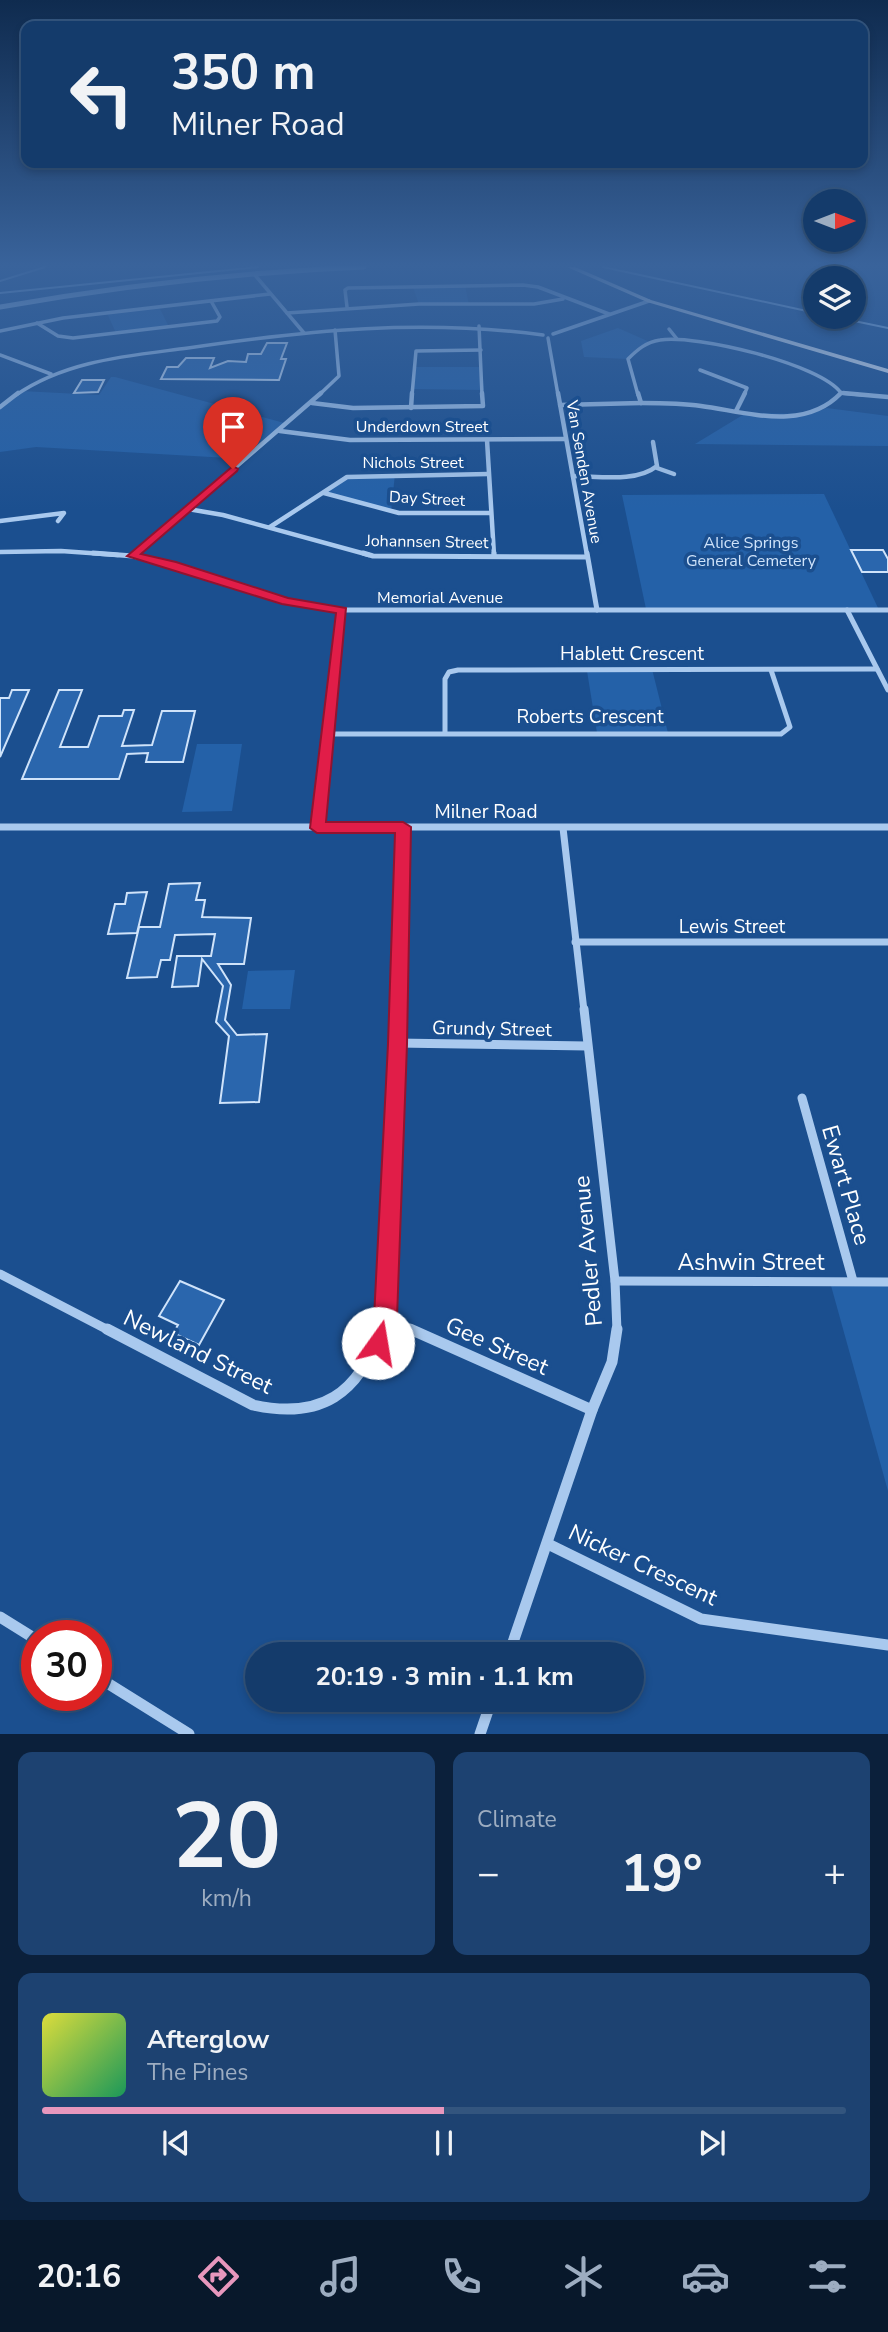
<!DOCTYPE html>
<html lang="en">
<head>
<meta charset="utf-8">
<style>
	body { margin:0; font-family:"Nunito Sans",sans-serif; background:#1d4271; color:#f1f3f6; height:100vh; display:flex; flex-direction:column; font-size:26px; white-space:nowrap }
	* { box-sizing:border-box; margin:0 }
	p { font-size:23px; color:#9dadc1 }
	.icon { flex:none; width:38px; height:38px; fill:none; stroke:currentColor; stroke-width:2; stroke-linecap:round; stroke-linejoin:round }
	.map { position:relative; height:1734px; overflow:hidden }
	.side { display:flex; flex-direction:column; gap:18px; padding:18px; background:#0b203b; flex:1 }
	.side>* { flex:none }
	.top-card { position:absolute; left:21px; top:21px; width:847px; height:147px; border-radius:14px; box-shadow:0 4px 10px #0003,0 0 0 2px #33557e; background:#143b6b; color:#f1f3f6; overflow:hidden }
	.needle { width:46px; rotate:90deg }
	.buttons { position:absolute; left:803px; top:189px; display:grid; gap:14px }
	.buttons a { display:grid; place-items:center; width:63px; height:63px; border-radius:50%; background:#143b6b; box-shadow:0 4px 10px #0003,0 0 0 2px #33557e; font-size:35px }
	.speed { position:absolute; left:21px; top:1620px; display:flex; gap:14px; font-size:35px; font-weight:700; text-align:center }
	.speed>* { display:grid; place-content:center; width:91px; height:91px; border-radius:50%; background:#143b6b; box-shadow:0 4px 10px #0003,0 0 0 2px #33557e; line-height:1 }
	.speed .limit { border:10px solid #d22; background:#fff; color:#111 }
	.pin { position:absolute; display:grid; place-items:center; width:60px; height:60px; color:#fff; margin:-72px -30px; border-radius:50% 50% 50% 0; rotate:-45deg; box-shadow:0 0 7px #0007 }
	.pin .icon { rotate:45deg }
	.me { position:absolute; width:77px; margin:-38px; rotate:13deg; stroke-linejoin:round; filter:drop-shadow(0 0 5px #0008) }
	.turn { display:flex; align-items:center; gap:24px; height:147px; padding:0 35px; font-size:32px }
	.turn .icon { width:91px; height:91px; stroke-width:2.5 }
	.turn b { display:block; font-size:49px; line-height:60px }
	.big { font-size:52px; font-weight:700; line-height:1.1 }
	.side .widget { flex:1; display:flex; flex-direction:column; justify-content:center; gap:10px; min-width:0; padding:0 24px; border-radius:14px; background:#1d4271 }
	.side .dial { align-items:center; gap:0 }
	.dial b { font-size:91px; line-height:1 }
	.song { display:flex; align-items:center; gap:21px }
	.cover { width:84px; height:84px; border-radius:10px; background:linear-gradient(135deg,hsl(60 70% 55%),hsl(150 70% 35%)) }
	.played { height:7px; border-radius:4px; background:linear-gradient(90deg,#e797bd 50%,#33557e 50%) }
	.keys { display:flex; justify-content:space-around; direction:ltr }
	.heat { display:flex; justify-content:space-between; align-items:center; font-size:38px; direction:ltr }
	.side .tiles { flex:1; display:grid; gap:18px; grid-template-columns:1fr 1fr }
	.widget:last-child { grid-column:span 2 }
	.trip { position:absolute; left:245px; top:1642px; width:399px; height:70px; border-radius:35px; background:#143b6b; box-shadow:0 4px 10px #0003,0 0 0 2px #33557e; font-weight:700; line-height:70px; text-align:center }
	.tabs { display:flex; height:112px; justify-content:space-around; align-items:center; background:#08182b; color:#9dadc1 }
	.tabs .icon { width:49px; height:49px }
	.tabs .selected { color:#e797bd }
	.tabs b { font-size:32px; color:#f1f3f6 }
	.map>svg:first-child { display:block }
</style>
</head>
<body>
<div class="map">
<svg width="888" height="1734" viewBox="0 0 888 1734">
	<rect width="100%" height="100%" fill="#1b4f8f"/>
	<g fill="#2461a8">
		<polygon points="412,285 465,285 469,305 419,304"/>
		<polygon points="159,307 169,327 116,333 107,313"/>
		<polygon points="618,328 652,343 635,350 628,359 584,357 581,341"/>
		<polygon points="413,367 482,367 484,390 412,389"/>
		<polygon points="111,377 115,377 288,424 246,459 36,447 0,452 0,407 21,391 99,395"/>
		<polygon points="827,408 888,416 888,446 695,444 746,413 809,414"/>
		<polygon points="395,474 391,512 324,493 347,477"/>
		<polygon points="824,494 879,610 646,609 622,495"/>
		<polygon points="652,669 668,733 597,733 587,671"/>
		<polygon points="197,744 242,744 232,811 182,812"/>
		<polygon points="295,970 290,1009 242,1009 248,971"/>
		<polygon points="830,1282 888,1282 888,1491"/>
	</g>
	<g fill="none" stroke-linecap="round" stroke-linejoin="round">
		<g stroke="#9cc4f0" stroke-width="2">
			<polyline points="603,267 816,313"/>
			<polyline points="0,281 45,267"/>
			<polyline points="0,293 258,267"/>
			<polyline points="835,317 888,328"/>
		</g>
	</g>
	<g fill="#2a66ad" stroke="#cfe3fa" stroke-width="2">
		<polygon points="267,343 287,343 281,359 286,359 279,380 161,379 167,367 178,367 186,358 214,358 210,368 228,361 246,362 248,354 261,354"/>
		<polygon points="82,380 104,380 98,392 74,393"/>
		<polygon points="851,550 883,550 888,559 888,572 862,572"/>
		<polygon points="12,690 29,690 0,757 0,698 9,698"/>
		<polygon points="59,690 82,690 60,747 88,747 99,716 122,716 124,710 134,710 122,746 152,745 162,711 195,711 183,762 146,762 148,753 127,754 119,779 22,779"/>
		<polygon points="200,883 196,900 205,900 202,917 251,918 244,964 218,964 231,985 225,1020 237,1035 267,1034 259,1102 220,1103 229,1036 216,1022 223,986 202,959 198,986 172,987 177,956 211,956 215,934 175,935 170,960 161,960 157,977 127,978 139,927 160,927 169,884"/>
		<polygon points="147,892 137,933 108,934 115,904 125,904 127,893"/>
		<polygon points="180,1281 224,1300 199,1345 173,1333 178,1325 159,1316"/>
	</g>
	<g fill="none" stroke-linecap="round" stroke-linejoin="round">
		<g stroke="#a9c9ee" stroke-width="3.5">
			<polyline points="254,274 304,333"/>
			<polyline points="347,307 345,290 348,288 523,285 538,287 609,314"/>
			<polyline points="287,313 419,304 534,304 563,299"/>
			<polyline points="37,323 58,336 73,338 217,321 220,317 211,301"/>
			<polyline points="479,326 482,395"/>
			<polyline points="669,329 677,339"/>
			<polyline points="0,331 63,318 270,294"/>
			<polyline points="553,334 649,301"/>
			<polyline points="548,338 558,395"/>
			<polyline points="0,355 51,374"/>
			<polyline points="700,370 747,388 744,395"/>
			<polyline points="841,393 863,395"/>
			<path d="M16,395C67,360 128,356 188,348C309,330 422,319 543,335"/>
			<polyline points="319,395 339,376 335,330"/>
			<polyline points="412,395 416,351 481,350"/>
			<path d="M638,395L628,359C637,350 646,342 660,340C695,334 821,364 841,393L839,395"/>
		</g>
		<g stroke="#a9c9ee" stroke-width="4.5">
			<polyline points="558,393 587,555"/>
			<polyline points="638,393 641,403"/>
			<polyline points="843,393 888,397"/>
			<polyline points="312,403 353,408 483,406 482,393"/>
			<path d="M641,403C661,403 681,403 701,406C747,412 804,432 841,393"/>
			<polyline points="560,405 641,403"/>
			<polyline points="0,407 18,393"/>
			<polyline points="411,408 412,393"/>
			<polyline points="736,411 745,393"/>
			<polyline points="280,431 350,440 565,439"/>
			<polyline points="487,440 494,555"/>
			<polyline points="657,468 674,474"/>
			<path d="M573,476C598,476 636,483 657,466L653,442"/>
			<polyline points="324,493 399,513 490,513"/>
			<polyline points="188,509 223,515 369,555"/>
			<polyline points="0,521 64,513 58,521"/>
			<polyline points="270,527 347,477 488,474"/>
			<polyline points="0,552 61,551 118,555"/>
			<polyline points="134,555 321,393"/>
		</g>
		<g stroke="#a9c9ee" stroke-width="5">
			<polyline points="93,553 133,556 172,565 286,602 342,610 888,610"/>
			<polyline points="363,553 373,556 587,557"/>
			<polyline points="494,553 494,556"/>
			<polyline points="587,553 597,610"/>
			<polyline points="133,556 136,553"/>
			<polyline points="847,610 888,690"/>
			<polyline points="445,733 445,679 449,672 458,670 877,669"/>
			<polyline points="327,734 781,734 790,727 771,670"/>
			<polyline points="325,757 342,610"/>
		</g>
		<g stroke="#a9c9ee" stroke-width="7">
			<polyline points="0,827 888,827"/>
			<polyline points="317,828 325,755"/>
			<polyline points="563,828 584,1011"/>
			<polyline points="575,942 888,942"/>
			<polyline points="398,1011 403,827"/>
		</g>
		<g stroke="#a9c9ee" stroke-width="9">
			<polyline points="584,1009 615,1281 617,1331"/>
			<polyline points="397,1043 587,1046"/>
			<polyline points="802,1098 853,1281"/>
			<polyline points="0,1274 110,1331"/>
			<polyline points="615,1281 888,1282"/>
			<polyline points="385,1318 414,1331"/>
			<polyline points="381,1331 385,1318 398,1009"/>
		</g>
		<g stroke="#a9c9ee" stroke-width="11">
			<path d="M107,1329L253,1405C321,1420 359,1394 381,1329"/>
			<polyline points="410,1329 592,1410"/>
			<polyline points="548,1544 701,1619 888,1645"/>
			<polyline points="0,1617 37,1640"/>
			<polyline points="509,1654 592,1410 612,1362 617,1329"/>
			<polyline points="96,1676 189,1734"/>
			<polyline points="480,1734 492,1699"/>
		</g>
		<path stroke="#a9c9ee" stroke-width="5" d="M0,307C119,286 243,272 364,267"/>
		<polygon fill="#f0f6ff" fill-rule="evenodd" points="567,267 575,267 651,300 888,369 888,373 647,302"/>
	</g>
	<linearGradient id="sky" x2="0" y2="1"><stop stop-color="#0f2b4f"/><stop offset="0.52" stop-color="#39639b"/><stop offset="1" stop-color="#39639b" stop-opacity="0"/></linearGradient>
	<rect width="888" height="510" fill="url(#sky)"/>
	<polygon fill="#e11d48" stroke="#92132f" stroke-width="2" points="233,466 238,469 237,471 141,554 176,562 288,598 346,608 326,822 403,822 411,827 407,1044 397,1318 386,1351 378,1354 370,1351 367,1343 374,1318 388,1044 395,833 317,833 310,828 336,613 282,604 127,556"/>
	<g text-anchor="middle" dominant-baseline="central" stroke-width="7" stroke-linejoin="round" paint-order="stroke">
		<g font-size="16" fill="#fff" stroke="#1b4f8f">
			<text x="422" y="427">Underdown Street</text>
			<text x="413" y="463">Nichols Street</text>
			<text transform="translate(584 472) rotate(80)">Van Senden Avenue</text>
			<text transform="translate(427 499) rotate(3)">Day Street</text>
			<text transform="translate(427 542) rotate(1)">Johannsen Street</text>
			<text x="440" y="598">Memorial Avenue</text>
		</g>
		<g font-size="16" fill="#cfe3fa" stroke="#1b4f8f">
			<text x="751" y="543">Alice Springs<tspan x="751" dy="18">General Cemetery</tspan></text>
		</g>
		<g font-size="19" fill="#fff" stroke="#1b4f8f">
			<text x="632" y="654">Hablett Crescent</text>
			<text x="590" y="717">Roberts Crescent</text>
			<text x="486" y="812">Milner Road</text>
			<text x="732" y="927">Lewis Street</text>
			<text transform="translate(492 1029) rotate(1)">Grundy Street</text>
		</g>
		<g font-size="23" fill="#fff" stroke="#1b4f8f">
			<text transform="translate(846 1185) rotate(74)">Ewart Place</text>
			<text transform="translate(588 1251) rotate(-95)">Pedler Avenue</text>
			<text x="751" y="1262">Ashwin Street</text>
			<text transform="translate(497 1346) rotate(24)">Gee Street</text>
			<text transform="translate(198 1352) rotate(26)">Newland Street</text>
			<text transform="translate(643 1565) rotate(25)">Nicker Crescent</text>
		</g>
	</g>
</svg>
<div class="buttons">
<a><svg class="needle" viewBox="-14 -14 28 28"><path d="M0-13l5 13h-10z" fill="#e53935"/><path d="M0 13l5-13h-10z" fill="#9dadc1"/></svg></a>
<a><svg class="icon" aria-label="layers" viewBox="0 0 24 24"><path d="M12 4l9 5-9 5-9-5zM3 14l9 5 9-5"/></svg></a>
</div>
<div class="speed"><div class="limit">30</div></div>
<div class="pin" style="left:233px;top:469px;background:#d93025"><svg class="icon" aria-label="arrive" viewBox="0 0 24 24"><path d="M6 21V4h12l-3 4 3 4H6"/></svg></div>
<svg class="me" style="left:378px;top:1343px" viewBox="-20 -20 40 40"><circle r="19" fill="#fff"/><path d="M0-13L10 11 0 6-10 11z" fill="#e11d48"/></svg>
<div class="trip">20:19 · 3 min · 1.1 km</div>
<div class="top-card">
<div class="turn"><svg class="icon" aria-label="left" viewBox="0 0 24 24"><path d="M17 20v-9H6M10 6l-5 5 5 5"/></svg><div><b>350 m</b>Milner Road</div></div>
</div>
</div>
<section class="side">
<div class="tiles">
<div class="widget dial"><b>20</b><p>km/h</p></div>
<div class="widget"><p>Climate</p>
<div class="heat"><a>−</a><b class="big">19°</b><a>+</a></div>
</div>
<div class="widget">
<div class="song"><i class="cover"></i><div><b>Afterglow</b><p>The Pines</p></div></div>
<div class="played"></div>
<div class="keys"><svg class="icon" aria-label="previous" viewBox="0 0 24 24"><path d="M18 5L8 12l10 7zM5 5v14"/></svg><svg class="icon" aria-label="pause" viewBox="0 0 24 24"><path d="M8 5v14M16 5v14"/></svg><svg class="icon" aria-label="next" viewBox="0 0 24 24"><path d="M6 5l10 7-10 7zM19 5v14"/></svg></div>
</div>
</div>
</section>
<nav class="tabs">
<b>20:16</b>
<svg class="icon selected" aria-label="directions" viewBox="0 0 24 24"><path d="M12 3l9 9-9 9-9-9zM9 14v-3h6M13 9l2 2-2 2"/></svg>
<svg class="icon" aria-label="music" viewBox="0 0 24 24"><path d="M9 18V5l10-2v13"/><circle cx="6" cy="18" r="3"/><circle cx="16" cy="16" r="3"/></svg>
<svg class="icon" aria-label="phone" viewBox="0 0 24 24"><path d="M5 4h4l2 5-3 2q2 4 5 5l2-3 5 2v4C11 20 4 13 5 4z"/></svg>
<svg class="icon" aria-label="climate" viewBox="0 0 24 24"><path d="M12 3v18M4 7l16 10M4 17L20 7"/></svg>
<svg class="icon" aria-label="car" viewBox="0 0 24 24"><path d="M5 17H2v-5l4-1 3-4h7l3 4 3 1v5h-3M9 17h6M6 11h13"/><circle cx="7" cy="17" r="2"/><circle cx="17" cy="17" r="2"/></svg>
<svg class="icon" aria-label="filters" viewBox="0 0 24 24"><path d="M4 7h16M4 17h16"/><circle cx="9" cy="7" r="2"/><circle cx="15" cy="17" r="2"/></svg>
</nav>
</body>
</html>
